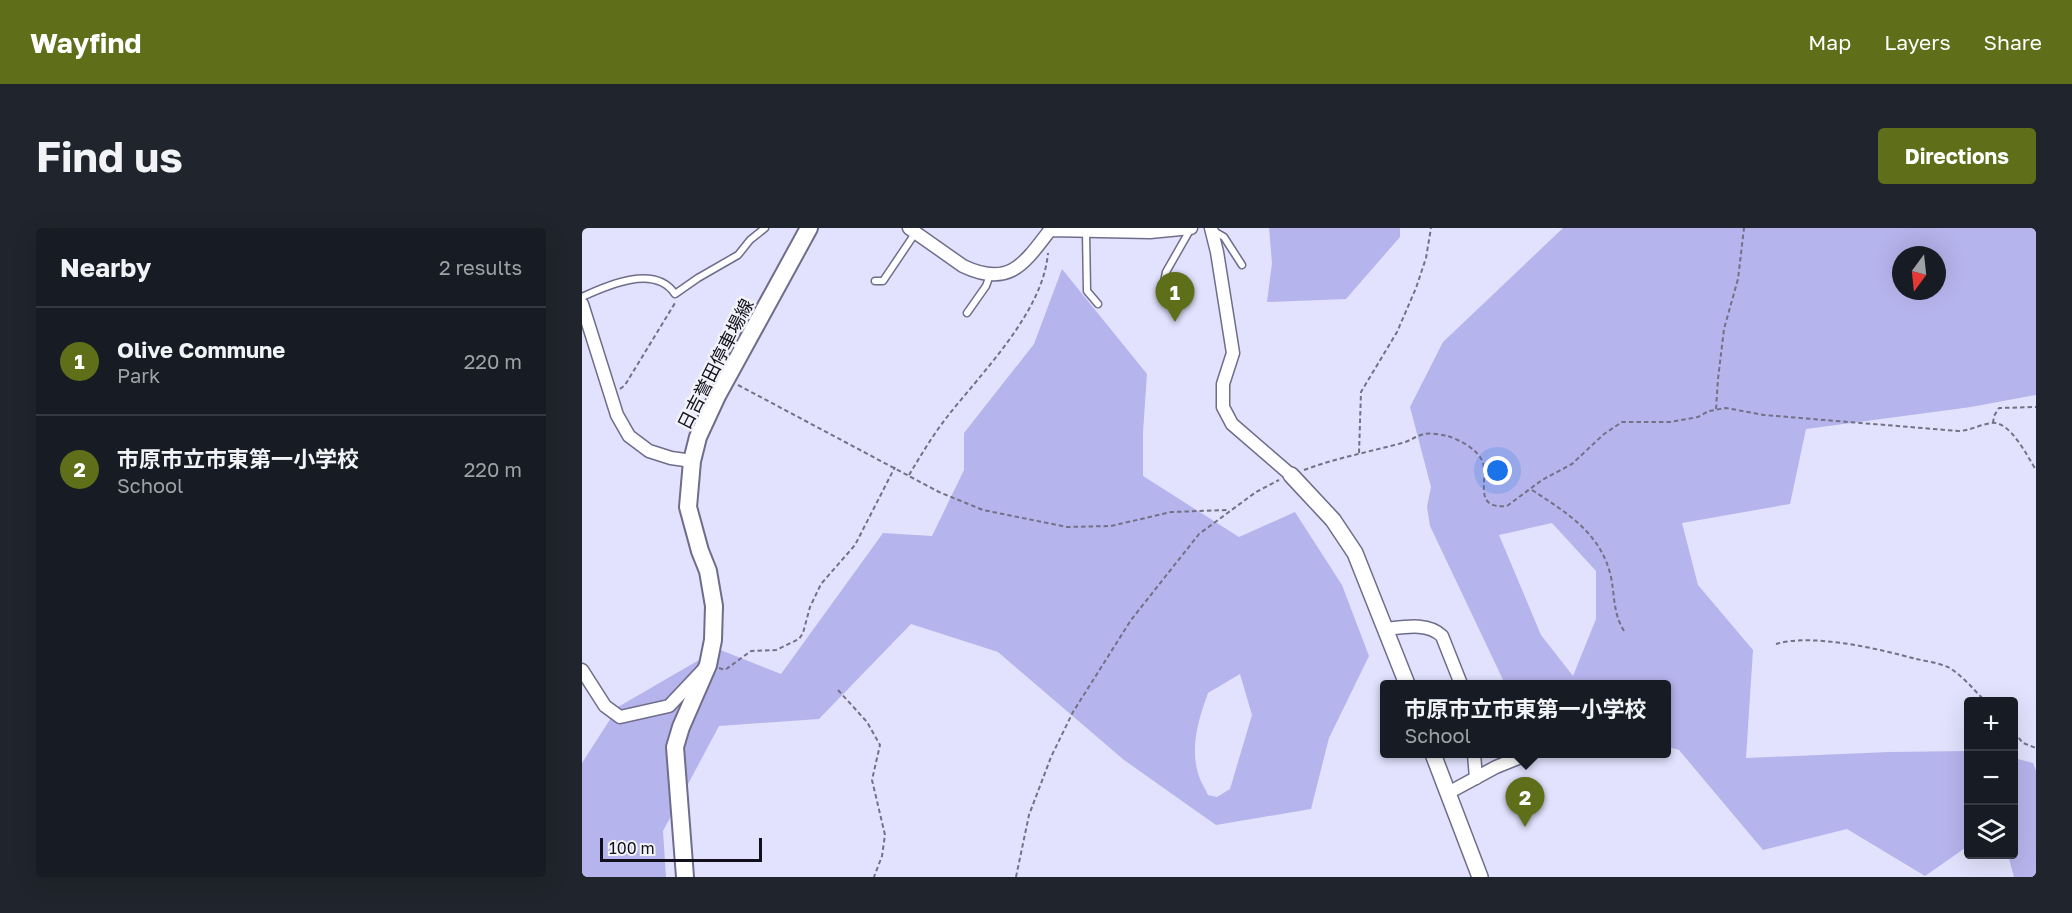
<!DOCTYPE html>
<html lang="en">
<head>
<meta charset="utf-8">
<style>
  :root { --surface:#171b24; --page:#20242c; --text:#f1f3f6; --muted:#9ea1a6; --line:#363941; --accent:#5f6e18 }
  body { margin:0; font-family:"Golos Text","Noto Sans JP",sans-serif; background:var(--page); color:var(--text) }
  .controls { position:absolute; right:18px; bottom:18px; display:grid; overflow:hidden; border-radius:6px; box-shadow:0 6px 24px #0002 }
  .controls button { width:54px; height:54px; display:grid; place-items:center; padding:0; border:0; border-bottom:2px solid var(--line); background:var(--surface); color:var(--text); font:30px sans-serif }
  .compass { position:absolute; left:1310px; top:18px; width:54px; height:54px; border-radius:50%; background:var(--surface); box-shadow:0 6px 24px #0002; rotate:195deg }
  .scale { position:absolute; left:18px; bottom:15px; width:162px; box-sizing:border-box; padding-left:6px; border:3px solid #11101c; border-top:0; font-size:16px; line-height:21px; white-space:nowrap; color:#11101c; -webkit-text-stroke:4px #f2f2f9; paint-order:stroke }
  .you { position:absolute; left:916px; top:243px; width:21px; height:21px; margin:-15px; border:4px solid #fff; border-radius:50%; background:#1a73e8; box-shadow:0 0 0 9px #1a73e833 }
  .badge { display:grid; place-items:center; width:39px; height:39px; border-radius:50%; background:var(--accent); color:#fff; font-size:20px; font-weight:700 }
  .pin { position:absolute; translate:-50% -50px; filter:drop-shadow(0 2px 3px #0008) }
  .pin::after { content:''; position:absolute; top:32px; width:21px; height:18px; background:inherit; clip-path:polygon(0 0,100% 0,50% 100%) }
  .popup { position:absolute; left:798px; top:452px; width:291px; height:78px; box-sizing:border-box; display:grid; place-content:center; border-radius:6px; background:var(--surface); filter:drop-shadow(0 2px 4px #0005); font-size:20px; white-space:nowrap; color:var(--muted) }
  .popup b { font-size:22px; color:var(--text) }
  .popup::after { content:''; position:absolute; left:50%; top:100%; margin-left:-12px; border:12px solid transparent; border-top-color:var(--surface) }
  .list { margin:0; padding:0; list-style:none }
  h2 { display:flex; justify-content:space-between; align-items:center; height:78px; margin:0; padding:0 24px; font-size:26px }
  h2 small { font-size:20px; font-weight:400; color:var(--muted) }
  .list li { display:grid; grid-template-columns:39px 1fr auto; gap:18px; align-items:center; box-sizing:border-box; height:108px; padding:0 24px; border-top:2px solid var(--line) }
  .list b { display:block; font-size:22px; white-space:nowrap }
  .list p { margin:0; font-size:20px; white-space:nowrap; color:var(--muted) }
  .list em { font-size:20px; font-style:normal; color:var(--muted) }
  .icon { flex:none; width:33px; height:33px; fill:none; stroke:currentColor; stroke-width:2; stroke-linecap:round; stroke-linejoin:round }
  .map { position:relative; flex:none; width:1454px; height:649px; overflow:hidden; border-radius:6px }
  header { display:flex; align-items:center; gap:36px; box-sizing:border-box; height:84px; padding:0 30px; background:var(--accent); color:#fff }
  header strong { font-size:28px }
  nav { display:flex; gap:33px; margin-inline-start:auto; font-size:21px }
  .intro { display:flex; align-items:center; justify-content:space-between; box-sizing:border-box; height:144px; padding:0 36px }
  h1 { margin:0; font-size:42px }
  .button { padding:15px 27px; border-radius:6px; background:var(--accent); color:#fff; font-size:21px; font-weight:700 }
  main { display:flex; gap:36px; padding:0 36px }
  aside { flex:1; background:var(--surface); border-radius:6px; box-shadow:0 6px 24px #0002 }
  .map>svg:first-child { display:block }
  .green { fill:#b6b4ec; fill-rule:evenodd }
  .lines { fill:none; stroke-linecap:round; stroke-linejoin:round }
  .service-casing { stroke:#6e6e8c; stroke-width:9 }
  .minor-casing { stroke:#6e6e8c; stroke-width:15 }
  .tertiary-casing { stroke:#6e6e8c; stroke-width:18 }
  .secondary-casing { stroke:#6e6e8c; stroke-width:20 }
  .path { stroke:#727185; stroke-width:2; stroke-dasharray:4.5 3; stroke-linecap:butt }
  .service { stroke:#fff; stroke-width:6 }
  .minor { stroke:#fff; stroke-width:12 }
  .tertiary { stroke:#fff; stroke-width:15 }
  .secondary { stroke:#fff; stroke-width:16 }
  .labels { text-anchor:middle; dominant-baseline:central; stroke-width:5; stroke-linejoin:round; paint-order:stroke }
  .street-label { font-size:18px; fill:#11101c; stroke:#f2f2f9 }
</style>
</head>
<body>
<header>
<strong>Wayfind</strong>
<nav><a>Map</a><a>Layers</a><a>Share</a></nav>
</header>
<div class="intro"><h1>Find us</h1><a class="button">Directions</a></div>
<main>
<aside>
<h2>Nearby<small>2 results</small></h2>
<ul class="list">
<li><span class="badge">1</span><div><b>Olive Commune</b><p>Park</p></div><em>220 m</em></li>
<li><span class="badge">2</span><div><b>市原市立市東第一小学校</b><p>School</p></div><em>220 m</em></li>
</ul>
</aside>
<div class="map">
<svg width="1454" height="649" viewBox="0 0 1454 649">
  <rect width="100%" height="100%" fill="#e2e2fe"/>
  <g class="green">
    <polygon points="687,0 818,0 818,9 764,71 685,74 690,35"/>
    <path d="M981,0H1454V167L1389,179L1224,201L1208,276L1100,295L1116,357L1171,422L1164,530L1306,524L1386,523V618L1343,648L1265,601L1181,622L1097,522L1084,518V456H923L848,298L845,279L849,259L828,179L861,114ZM1319,27H1355V63H1319ZM970,295L1014,343V391L991,448L959,407L917,307Z"/>
    <path d="M480,41L565,146L561,204V248L657,309L713,284L760,357L787,428L747,510L729,581L634,597L542,532L416,424L329,396L237,491L137,498L81,603L84,649H0V535L36,479L136,421L199,446L301,305L350,308L382,242V205L452,116ZM658,446L670,487L648,561L635,569L626,567C623,560 618,553 616,545C608,518 617,490 626,465Z"/>
    <polygon points="1432,530 1451,535 1454,543 1454,649 1432,649 1426,627 1432,626"/>
  </g>
  <g class="lines">
    <g class="service-casing">
      <g id="service">
        <polyline points="630,2 642,9 660,37"/>
        <polyline points="504,4 505,63 516,76"/>
        <polyline points="293,53 301,53 334,4"/>
        <polyline points="587,62 582,54 584,44 608,2"/>
        <path d="M0,69C26,57 73,36 93,66L116,50L156,27L168,12L183,0"/>
        <polyline points="385,85 404,58 408,47"/>
      </g>
    </g>
    <g class="minor-casing">
      <g id="minor">
        <path d="M327,0L381,38C427,60 442,36 468,2L568,4L609,0"/>
        <polyline points="629,0 635,24 651,125 641,156 641,179 650,196 709,247"/>
        <polyline points="0,76 35,187 47,208 67,223 89,230 110,233"/>
        <path d="M804,401C822,399 846,394 860,408L879,456"/>
        <polyline points="0,442 23,478 38,489 87,478 121,442"/>
        <polyline points="892,526 894,550"/>
        <polyline points="866,565 914,539 946,526"/>
      </g>
    </g>
    <g class="tertiary-casing">
      <g id="tertiary">
        <polyline points="709,247 751,292 773,325 825,456"/>
        <polyline points="851,526 898,649"/>
      </g>
    </g>
    <g class="secondary-casing">
      <polyline id="secondary" points="103,649 93,519 99,499 126,437 131,412 132,378 126,343 118,323 106,279 110,233 116,209 135,168 227,0"/>
    </g>
    <g class="path">
      <polyline points="156,157 357,264 401,282 485,299 529,298 589,284 647,282"/>
      <polyline points="38,161 43,157 93,75"/>
      <polyline points="1134,181 1136,151 1142,101 1156,51 1162,0"/>
      <polyline points="1411,195 1412,188 1417,180 1454,179"/>
      <polyline points="777,225 779,164 815,104 834,60 844,30 849,0"/>
      <path d="M722,242C754,230 787,224 820,215C828,213 834,208 842,206C849,205 858,206 865,208C877,211 897,222 901,235C906,254 891,281 925,278L960,252L990,236L1022,206L1040,194H1088L1116,189L1127,183L1144,180L1182,187L1376,203C1387,203 1397,197 1409,195C1428,192 1445,228 1454,242"/>
      <path d="M327,247C339,227 351,207 365,189C401,143 461,84 466,25"/>
      <path d="M950,262C985,285 1019,305 1029,349C1033,369 1031,385 1042,403"/>
      <path d="M1194,416C1230,405 1298,421 1334,431C1344,433 1356,435 1366,439C1380,447 1392,462 1403,473"/>
      <polyline points="137,440 143,442 169,423 194,422 217,411 221,405 228,379 239,356 273,317 313,239"/>
      <polyline points="256,462 285,494 298,517 290,552 303,607 300,628 292,649"/>
      <polyline points="1432,504 1441,515 1454,520"/>
      <polyline points="434,649 447,587 469,529 491,484 549,392 617,306 674,264 697,252"/>
    </g>
    <use href="#service" class="service"/>
    <use href="#minor" class="minor"/>
    <use href="#tertiary" class="tertiary"/>
    <use href="#secondary" class="secondary"/>
  </g>
  <g class="labels">
    <g class="street-label">
      <text transform="translate(133 136) rotate(-63)">日吉誉田停車場線</text>
    </g>
  </g>
</svg>
<div class="controls">
<button>+</button>
<button>−</button>
<button><svg class="icon" aria-label="layers" viewBox="0 0 24 24"><path d="M12 4l9 5-9 5-9-5zM3 14l9 5 9-5"/></svg></button>
</div>
<svg class="compass" viewBox="-18 -18 36 36"><path d="M0-13l5 13h-10z" fill="#e53935"/><path d="M0 13l5-13h-10z" fill="#9ea1a6"/></svg>
<div class="scale">100 m</div>
<div class="you"></div>
<div class="pin badge" style="left:593px;top:94px">1</div>
<div class="pin badge" style="left:943px;top:599px">2</div>
<div class="popup"><b>市原市立市東第一小学校</b>School</div>
</div>
</main>
</body>
</html>
